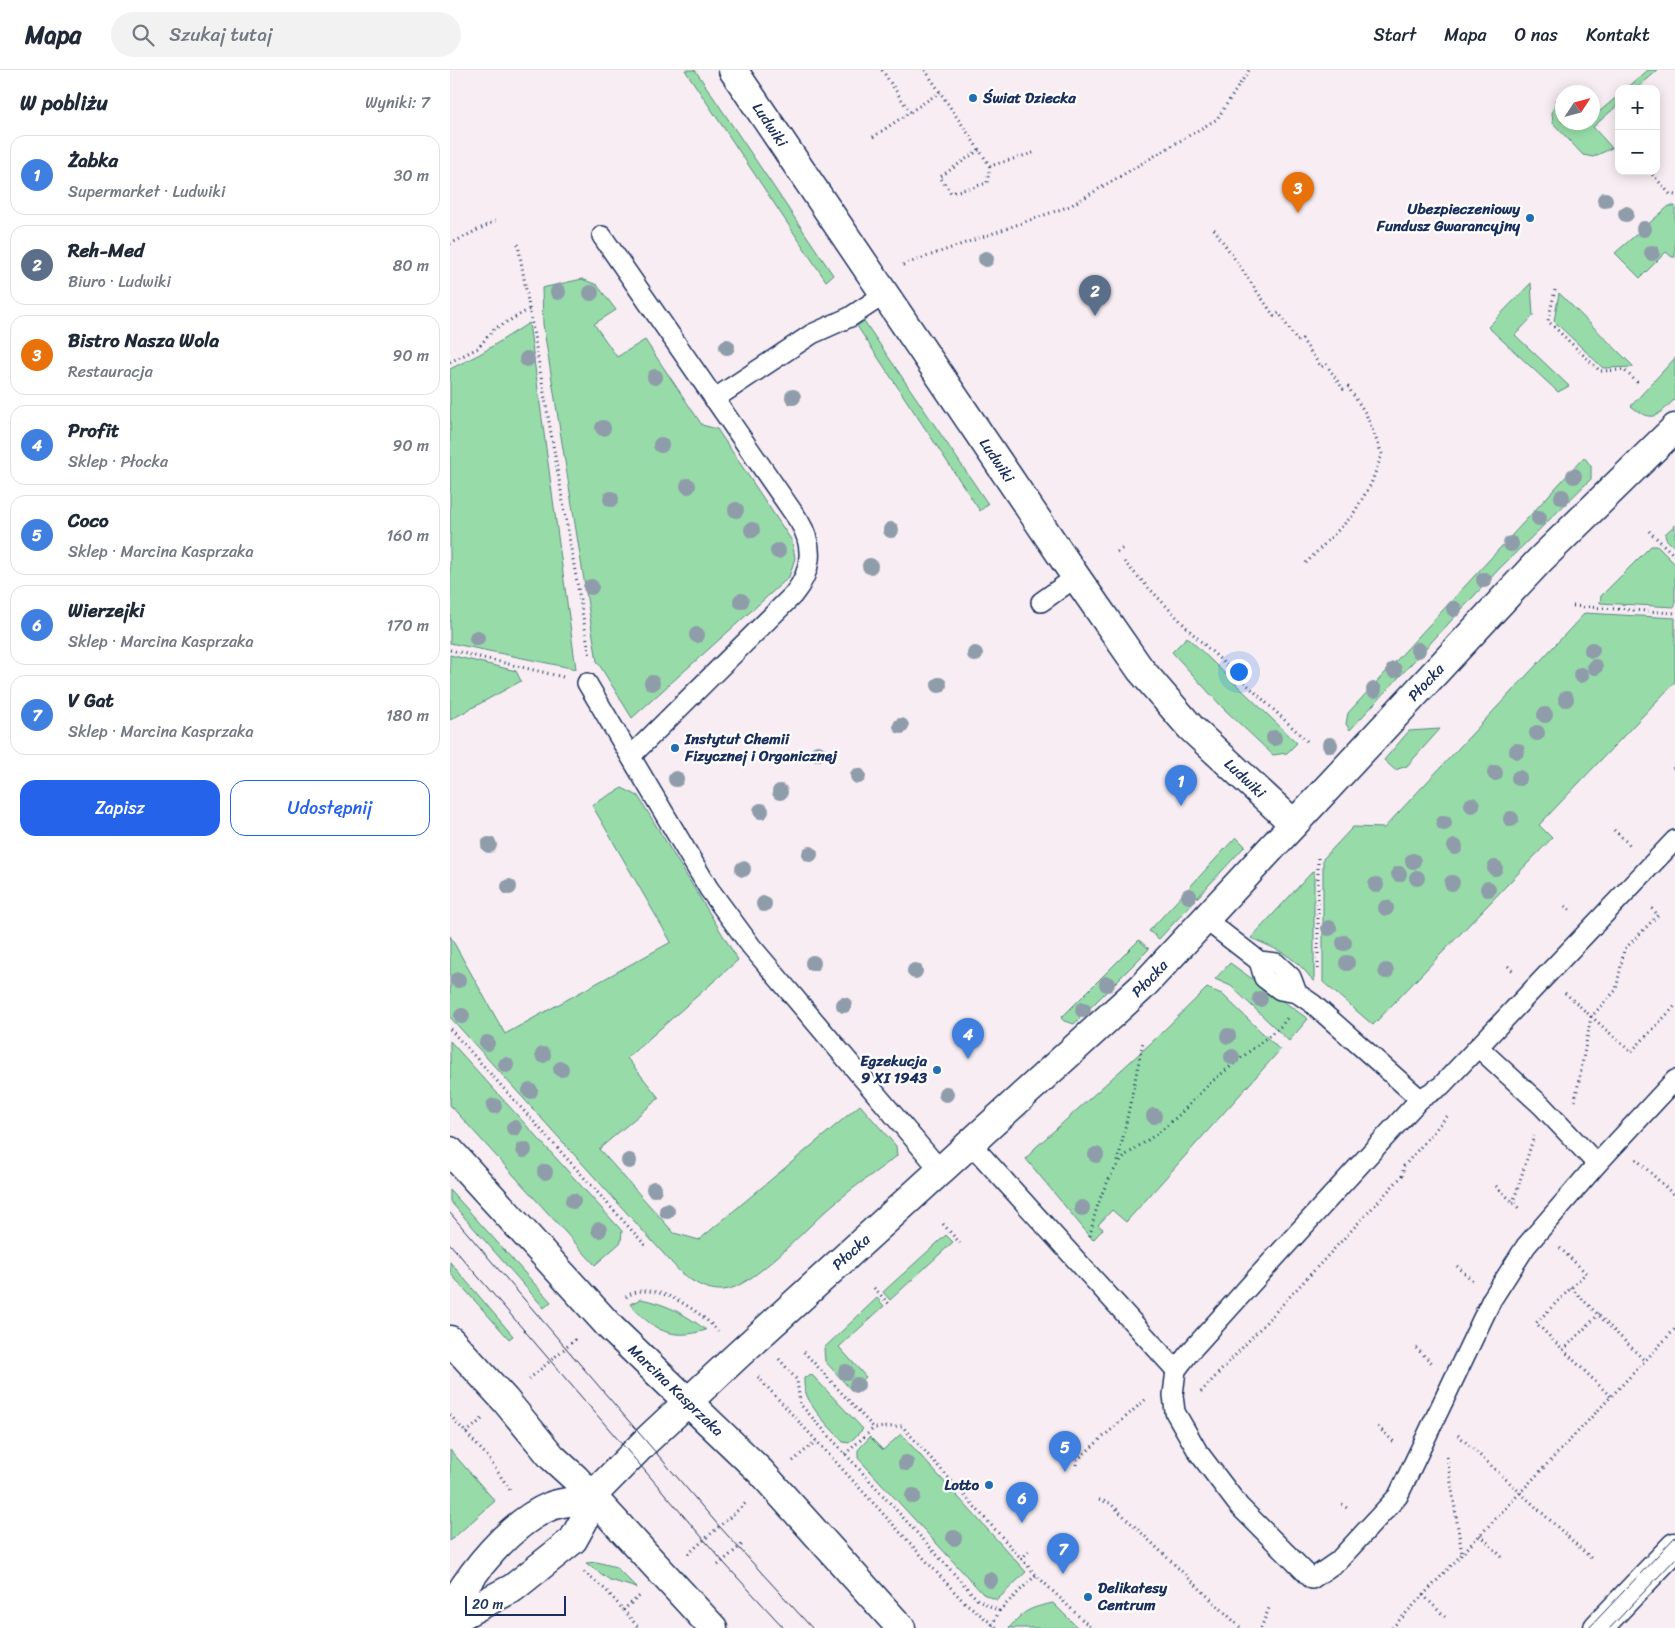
<!DOCTYPE html>
<html lang="pl">
<head>
<meta charset="utf-8">
<style>
  :root { --surface:#fff; --page:#f2f2f3; --text:#1f2937; --muted:#747a83; --line:#e0e1e3; --accent:#2563eb }
  body { margin:0; font-family:Sriracha,sans-serif; background:var(--page); color:var(--text) }
  .controls { position:absolute; right:15px; top:15px; display:grid; overflow:hidden; border-radius:10px; box-shadow:0 2px 12px #0003 }
  .controls button { width:45px; height:45px; display:grid; place-items:center; padding:0; border:0; border-bottom:1px solid var(--line); background:var(--surface); color:var(--text); font:25px sans-serif }
  .compass { position:absolute; left:1105px; top:15px; width:45px; height:45px; border-radius:50%; background:var(--surface); box-shadow:0 2px 12px #0003; rotate:54deg }
  .scale { position:absolute; left:15px; bottom:12px; width:101px; box-sizing:border-box; padding-left:5px; border:2px solid #1b2f5e; border-top:0; font-size:14px; line-height:18px; white-space:nowrap; color:#1b2f5e; -webkit-text-stroke:4px #fff; paint-order:stroke }
  .you { position:absolute; left:788px; top:601px; width:18px; height:18px; margin:-12px; border:4px solid #fff; border-radius:50%; background:#1a73e8; box-shadow:0 0 0 8px #1a73e833 }
  .badge { display:grid; place-items:center; width:32px; height:32px; border-radius:50%; background:var(--accent); color:#fff; font-size:16px; font-weight:700 }
  .pin { position:absolute; translate:-50% -41px; filter:drop-shadow(0 1px 2px #0008) }
  .pin::after { content:''; position:absolute; top:26px; width:18px; height:15px; background:inherit; clip-path:polygon(0 0,100% 0,50% 100%) }
  .list { margin:0; padding:0; list-style:none }
  h2 { display:flex; justify-content:space-between; align-items:center; height:65px; margin:0; padding:0 20px; font-size:21px }
  h2 small { font-size:16px; font-weight:400; color:var(--muted) }
  .list li { display:grid; grid-template-columns:32px 1fr auto; gap:15px; align-items:center; box-sizing:border-box; height:80px; margin:0 10px 10px; padding:0 10px; border:1px solid var(--line); border-radius:15px }
  .list b { display:block; font-size:19px; white-space:nowrap }
  .list p { margin:0; font-size:16px; white-space:nowrap; color:var(--muted) }
  .list em { font-size:16px; font-style:normal; color:var(--muted) }
  .actions { display:flex; gap:10px; padding:15px 20px }
  .actions a { flex:1; padding:11px 0; border:1px solid var(--accent); border-radius:15px; text-align:center; font-size:18px; color:var(--accent) }
  .actions .main { background:var(--accent); color:#fff }
  .icon { flex:none; width:28px; height:28px; fill:none; stroke:currentColor; stroke-width:2; stroke-linecap:round; stroke-linejoin:round }
  .map { position:relative; flex:none; width:1225px; height:1558px; overflow:hidden }
  header { display:flex; align-items:center; gap:30px; box-sizing:border-box; height:70px; padding:0 25px; background:var(--surface); border-bottom:1px solid var(--line) }
  header strong { font-size:24px }
  nav { display:flex; gap:28px; margin-inline-start:auto; font-size:18px }
  .search { width:350px; height:45px; background:var(--page); display:flex; align-items:center; gap:12px; box-sizing:border-box; padding:0 18px; border-radius:28px; color:var(--muted); font-size:19px }
  main { display:flex }
  aside { flex:1; background:var(--surface) }
  .map>svg:first-child { display:block }
  .green { fill:#97dca8; stroke:#598683 }
  .lines { fill:none; stroke-linecap:round; stroke-linejoin:round }
  .lane-casing { stroke:#1b2f5e; stroke-width:22 }
  .street-casing { stroke:#1b2f5e; stroke-width:31 }
  .secondary-casing { stroke:#1b2f5e; stroke-width:31 }
  .path { stroke:#1b2f5e; stroke-width:3; stroke-dasharray:1 4; stroke-linecap:butt }
  .lane { stroke:#fff; stroke-width:19 }
  .street { stroke:#fff; stroke-width:28 }
  .secondary { stroke:#fff; stroke-width:28 }
  .tram { stroke:#1b2f5e; stroke-width:1 }
  .tree { fill:#8f9caa }
  .poi-dot { fill:#1f6fb2; stroke:#fff; stroke-width:2 }
  .labels { text-anchor:middle; dominant-baseline:central; stroke-width:4.5; stroke-linejoin:round; paint-order:stroke }
  .poi-label { font-size:15px; font-weight:bold; fill:#1b2f5e; stroke:#fff; text-anchor:start }
  .street-label { font-size:15px; fill:#1b2f5e; stroke:#fff }
</style>
</head>
<body>
<header>
<strong>Mapa</strong>
<div class="search"><svg class="icon" aria-label="search" viewBox="0 0 24 24"><circle cx="10" cy="10" r="6"/><path d="M15 15l6 6"/></svg>Szukaj tutaj</div>
<nav><a>Start</a><a>Mapa</a><a>O nas</a><a>Kontakt</a></nav>
</header>
<main>
<aside>
<h2>W pobliżu<small>Wyniki: 7</small></h2>
<ul class="list">
<li><span class="badge" style="background:#3f7fe0">1</span><div><b>Żabka</b><p>Supermarket · Ludwiki</p></div><em>30 m</em></li>
<li><span class="badge" style="background:#5c6f8a">2</span><div><b>Reh-Med</b><p>Biuro · Ludwiki</p></div><em>80 m</em></li>
<li><span class="badge" style="background:#e8710a">3</span><div><b>Bistro Nasza Wola</b><p>Restauracja</p></div><em>90 m</em></li>
<li><span class="badge" style="background:#3f7fe0">4</span><div><b>Profit</b><p>Sklep · Płocka</p></div><em>90 m</em></li>
<li><span class="badge" style="background:#3f7fe0">5</span><div><b>Coco</b><p>Sklep · Marcina Kasprzaka</p></div><em>160 m</em></li>
<li><span class="badge" style="background:#3f7fe0">6</span><div><b>Wierzejki</b><p>Sklep · Marcina Kasprzaka</p></div><em>170 m</em></li>
<li><span class="badge" style="background:#3f7fe0">7</span><div><b>V Gat</b><p>Sklep · Marcina Kasprzaka</p></div><em>180 m</em></li>
</ul>
<div class="actions"><a class="main">Zapisz</a><a>Udostępnij</a></div>
</aside>
<div class="map">
<svg width="1225" height="1558" viewBox="0 0 1225 1558">
  <rect width="100%" height="100%" fill="#f7edf2"/>
  <filter id="ink" filterUnits="userSpaceOnUse"><feTurbulence type="fractalNoise" baseFrequency=".02" numOctaves="2"/><feDisplacementMap in="SourceGraphic" scale="10" xChannelSelector="R" yChannelSelector="G"/><feConvolveMatrix kernelMatrix="1 2 1 2 8 2 1 2 1" color-interpolation-filters="sRGB"/></filter>
  <g filter="url(#ink)">
    <g class="green">
      <polygon points="235,0 245,0 383,205 376,211"/>
      <polygon points="1198,0 1208,0 1186,19 1176,19"/>
      <polygon points="1169,25 1169,34 1143,57 1162,78 1143,87 1133,85 1103,53 1102,43 1106,30 1112,27 1112,52 1142,52 1143,47"/>
      <polygon points="1219,136 1225,136 1225,187 1222,187 1216,182 1190,208 1165,183"/>
      <polygon points="132,209 147,215 166,240 144,254 167,287 195,270 252,355 267,359 342,471 345,488 339,507 182,648 147,591 93,254 92,218"/>
      <polygon points="1081,213 1083,246 1065,265 1119,316 1108,322 1038,257"/>
      <polygon points="1109,223 1184,297 1153,298 1104,251"/>
      <polygon points="414,251 538,434 530,441 407,256"/>
      <polygon points="79,253 126,599 0,573 0,299 30,284"/>
      <path d="M1225,288V329C1207,346 1203,354 1181,336Z"/>
      <polygon points="1134,387 1141,396 1141,409 1049,499 900,660 896,654 898,643"/>
      <polygon points="1225,455 1225,478 1216,469 1215,464"/>
      <polygon points="1201,476 1207,476 1225,494 1225,537 1150,533 1151,526"/>
      <polygon points="1135,543 1225,548 1225,612 1089,755 1102,768 923,955 873,912 873,789 903,757 934,758"/>
      <polygon points="737,567 847,673 837,683 823,685 773,638 722,582"/>
      <polygon points="0,585 66,601 71,611 0,650"/>
      <polygon points="990,659 957,696 945,700 934,690 959,661"/>
      <path d="M172,718L188,726L288,890L177,988L209,1028L149,1079L224,1163L249,1170L410,1035L446,1076L447,1086C427,1101 405,1116 386,1132C361,1152 303,1219 273,1220C257,1221 243,1212 231,1203L0,947V866L55,964L221,872L142,735Z"/>
      <polygon points="786,767 795,776 709,869 699,861"/>
      <path d="M864,800V912C844,885 830,881 801,868Z"/>
      <polygon points="689,870 699,879 624,954 614,951 611,948"/>
      <polygon points="780,893 858,949 839,971 781,916 765,909"/>
      <polygon points="757,918 772,924 830,980 676,1152 662,1140 648,1155 653,1159 643,1170 576,1089 585,1078 701,973"/>
      <polygon points="0,971 172,1161 171,1172 145,1195 0,1035"/>
      <polygon points="0,1120 101,1232 94,1238 0,1131"/>
      <polygon points="496,1165 503,1172 440,1230 433,1222"/>
      <polygon points="0,1192 63,1266 59,1269 0,1203"/>
      <polygon points="427,1228 434,1236 389,1277 416,1307 402,1321 375,1291 374,1278"/>
      <path d="M191,1229C216,1234 235,1244 256,1260C221,1271 203,1260 180,1234Z"/>
      <path d="M362,1305L413,1359L399,1373L393,1372C377,1353 352,1333 354,1308Z"/>
      <polygon points="451,1364 576,1502 547,1530 533,1524 408,1388 408,1380 420,1367 433,1380"/>
      <polygon points="0,1380 45,1431 0,1471"/>
      <polygon points="147,1492 166,1497 187,1518 160,1510 136,1493"/>
      <path d="M603,1533L628,1558H559C574,1540 580,1538 603,1533Z"/>
    </g>
    <g class="lines">
      <g class="lane-casing">
        <g id="lane">
          <path d="M152,166L349,451C365,477 362,502 343,525L181,686"/>
          <polyline points="264,329 362,264 400,247 435,224"/>
          <polyline points="591,532 626,507"/>
          <polyline points="137,613 259,819 301,876 491,1101"/>
          <polyline points="756,850 809,891 826,893 841,907 847,923"/>
          <polyline points="809,891 814,908 830,920 847,923 863,934 970,1029 991,1016 1225,770"/>
          <polyline points="1028,977 1092,1036 1147,1094"/>
          <polyline points="970,1029 810,1204 739,1283 726,1300 723,1325 725,1342 748,1382 789,1436 862,1509 888,1491 948,1426 1042,1229 1076,1176 1147,1094 1225,1010"/>
          <polyline points="521,1074 726,1300"/>
        </g>
      </g>
      <g class="street-casing">
        <g id="street">
          <path id="s1" d="M283,0L626,507L690,599L741,658L844,754"/>
          <path d="M0,1540C21,1502 60,1453 101,1436C114,1431 129,1432 142,1426"/>
          <polyline points="0,1551 63,1518 123,1470 133,1452 142,1426"/>
          <polyline points="1148,1558 1225,1477"/>
        </g>
      </g>
      <g class="secondary-casing">
        <g id="secondary">
          <path id="s2" d="M0,1081L161,1258L311,1402L451,1558"/>
          <polyline points="0,1270 55,1330 102,1387 125,1408 263,1558"/>
          <path id="s3" d="M142,1426L196,1371L288,1285L691,918L1090,490L1225,358"/>
        </g>
      </g>
      <g class="path">
        <polyline points="432,0 460,42"/>
        <polyline points="475,0 540,96 586,82"/>
        <polyline points="423,67 490,22"/>
        <polyline points="529,80 490,107 501,123 537,113 540,96"/>
        <polyline points="1199,101 1220,124 1225,125"/>
        <polyline points="764,159 824,246 829,243 847,271 852,269 871,297 876,294 893,319 898,317 916,344 932,384 921,414 902,446 856,493"/>
        <polyline points="0,174 45,151"/>
        <polyline points="68,174 140,587"/>
        <polyline points="453,195 620,136 767,49 799,0"/>
        <polyline points="1105,220 1098,251 1150,301 1174,300 1189,314"/>
        <polyline points="0,292 28,278 44,259 80,239"/>
        <polyline points="1199,461 1225,486"/>
        <polyline points="667,482 675,477"/>
        <polyline points="674,492 741,562 859,673"/>
        <polyline points="1123,536 1225,543"/>
        <polyline points="0,580 113,607"/>
        <polyline points="1223,697 1225,699"/>
        <polyline points="1164,760 1182,777"/>
        <polyline points="868,788 868,899"/>
        <polyline points="1115,836 1122,842"/>
        <polyline points="1058,896 1064,902"/>
        <polyline points="1115,923 1181,982 1225,936"/>
        <polyline points="0,959 195,1175"/>
        <polyline points="1125,1031 1141,947 1166,920 1174,880 1208,845 1199,836"/>
        <polyline points="1186,1089 1225,1126"/>
        <polyline points="667,1096 676,1085 711,1061 730,1044 760,1013 831,956 838,947"/>
        <polyline points="1046,1116 1071,1140"/>
        <polyline points="1063,1133 1084,1066"/>
        <polyline points="493,1154 510,1173"/>
        <path d="M640,1166C645,1140 652,1118 667,1096L693,972"/>
        <polyline points="1110,1178 1136,1203 1086,1253 1161,1327"/>
        <polyline points="1007,1196 1023,1211"/>
        <polyline points="424,1218 440,1235"/>
        <polyline points="1121,1218 1195,1291"/>
        <path d="M176,1227C202,1207 250,1241 268,1261"/>
        <polyline points="966,1278 982,1293"/>
        <polyline points="1113,1280 1149,1244"/>
        <polyline points="354,1282 424,1358 452,1356 586,1505 641,1558"/>
        <polyline points="329,1289 347,1310 350,1334 527,1529 549,1541 541,1558"/>
        <polyline points="308,1307 512,1530 547,1558"/>
        <polyline points="79,1309 127,1268"/>
        <polyline points="751,1322 952,1106 954,1096 999,1044"/>
        <polyline points="0,1345 37,1386 62,1423"/>
        <polyline points="928,1357 944,1372"/>
        <polyline points="16,1363 32,1349"/>
        <polyline points="1008,1365 1142,1489"/>
        <polyline points="395,1384 424,1358"/>
        <polyline points="997,1387 1012,1484"/>
        <polyline points="343,1391 366,1371"/>
        <polyline points="626,1395 627,1390 696,1329"/>
        <polyline points="649,1430 660,1433 791,1558"/>
        <polyline points="892,1434 899,1440"/>
        <polyline points="1030,1465 1054,1489"/>
        <polyline points="238,1484 297,1432"/>
        <polyline points="571,1489 580,1480"/>
        <polyline points="268,1495 294,1473"/>
        <polyline points="134,1502 156,1520 189,1558"/>
        <polyline points="973,1525 997,1549"/>
        <polyline points="173,1540 192,1524"/>
        <polyline points="549,1541 586,1505"/>
        <polyline points="811,1558 819,1538"/>
        <polyline points="942,1558 1225,1259"/>
      </g>
      <use href="#lane" class="lane"/>
      <use href="#street" class="street"/>
      <use href="#secondary" class="secondary"/>
      <g class="tram">
        <polyline points="0,1143 269,1456 362,1558"/>
        <polyline points="0,1174 275,1494 334,1558"/>
        <polyline points="1139,1558 1225,1467"/>
        <polyline points="1160,1558 1225,1489"/>
      </g>
    </g>
    <g class="tree">
      <circle cx="1155" cy="130" r="8"/>
      <circle cx="1176" cy="144" r="8"/>
      <circle cx="1194" cy="159" r="8"/>
      <circle cx="1202" cy="183" r="8"/>
      <circle cx="536" cy="189" r="8"/>
      <circle cx="108" cy="222" r="8"/>
      <circle cx="141" cy="223" r="8"/>
      <circle cx="277" cy="277" r="8"/>
      <circle cx="77" cy="289" r="8"/>
      <circle cx="205" cy="307" r="8"/>
      <circle cx="343" cy="327" r="8"/>
      <circle cx="153" cy="358" r="8"/>
      <circle cx="211" cy="375" r="8"/>
      <circle cx="1124" cy="406" r="8"/>
      <circle cx="238" cy="416" r="8"/>
      <circle cx="1112" cy="427" r="8"/>
      <circle cx="161" cy="429" r="8"/>
      <circle cx="286" cy="440" r="8"/>
      <circle cx="1089" cy="448" r="8"/>
      <circle cx="302" cy="460" r="8"/>
      <circle cx="441" cy="460" r="8"/>
      <circle cx="1061" cy="474" r="8"/>
      <circle cx="328" cy="481" r="8"/>
      <circle cx="420" cy="496" r="8"/>
      <circle cx="1034" cy="510" r="8"/>
      <circle cx="141" cy="517" r="8"/>
      <circle cx="291" cy="531" r="8"/>
      <circle cx="1004" cy="539" r="8"/>
      <circle cx="247" cy="565" r="8"/>
      <circle cx="27" cy="568" r="8"/>
      <circle cx="968" cy="580" r="8"/>
      <circle cx="1142" cy="580" r="8"/>
      <circle cx="525" cy="584" r="8"/>
      <circle cx="1145" cy="597" r="8"/>
      <circle cx="944" cy="600" r="8"/>
      <circle cx="1131" cy="605" r="8"/>
      <circle cx="202" cy="613" r="8"/>
      <circle cx="489" cy="615" r="8"/>
      <circle cx="924" cy="620" r="8"/>
      <circle cx="1116" cy="629" r="8"/>
      <circle cx="1095" cy="645" r="8"/>
      <circle cx="451" cy="656" r="8"/>
      <circle cx="1087" cy="663" r="8"/>
      <circle cx="824" cy="668" r="8"/>
      <circle cx="880" cy="675" r="8"/>
      <circle cx="1067" cy="681" r="8"/>
      <circle cx="368" cy="683" r="8"/>
      <circle cx="1045" cy="703" r="8"/>
      <circle cx="408" cy="706" r="8"/>
      <circle cx="1069" cy="708" r="8"/>
      <circle cx="226" cy="709" r="8"/>
      <circle cx="330" cy="722" r="8"/>
      <circle cx="1022" cy="735" r="8"/>
      <circle cx="311" cy="741" r="8"/>
      <circle cx="1061" cy="749" r="8"/>
      <circle cx="994" cy="753" r="8"/>
      <circle cx="39" cy="775" r="8"/>
      <circle cx="1005" cy="777" r="8"/>
      <circle cx="360" cy="784" r="8"/>
      <circle cx="963" cy="791" r="8"/>
      <circle cx="1045" cy="798" r="8"/>
      <circle cx="293" cy="799" r="8"/>
      <circle cx="949" cy="804" r="8"/>
      <circle cx="967" cy="808" r="8"/>
      <circle cx="1002" cy="813" r="8"/>
      <circle cx="926" cy="815" r="8"/>
      <circle cx="59" cy="817" r="8"/>
      <circle cx="1038" cy="819" r="8"/>
      <circle cx="739" cy="826" r="8"/>
      <circle cx="314" cy="834" r="8"/>
      <circle cx="936" cy="838" r="8"/>
      <circle cx="879" cy="858" r="8"/>
      <circle cx="894" cy="873" r="8"/>
      <circle cx="363" cy="893" r="8"/>
      <circle cx="897" cy="893" r="8"/>
      <circle cx="465" cy="901" r="8"/>
      <circle cx="936" cy="901" r="8"/>
      <circle cx="8" cy="910" r="8"/>
      <circle cx="657" cy="914" r="8"/>
      <circle cx="810" cy="929" r="8"/>
      <circle cx="394" cy="935" r="8"/>
      <circle cx="633" cy="940" r="8"/>
      <circle cx="12" cy="946" r="8"/>
      <circle cx="778" cy="966" r="8"/>
      <circle cx="37" cy="973" r="8"/>
      <circle cx="93" cy="985" r="8"/>
      <circle cx="782" cy="987" r="8"/>
      <circle cx="56" cy="995" r="8"/>
      <circle cx="111" cy="999" r="8"/>
      <circle cx="80" cy="1021" r="8"/>
      <circle cx="496" cy="1024" r="8"/>
      <circle cx="44" cy="1036" r="8"/>
      <circle cx="704" cy="1046" r="8"/>
      <circle cx="64" cy="1058" r="8"/>
      <circle cx="74" cy="1080" r="8"/>
      <circle cx="646" cy="1085" r="8"/>
      <circle cx="179" cy="1091" r="8"/>
      <circle cx="95" cy="1102" r="8"/>
      <circle cx="204" cy="1119" r="8"/>
      <circle cx="123" cy="1131" r="8"/>
      <circle cx="632" cy="1138" r="8"/>
      <circle cx="217" cy="1141" r="8"/>
      <circle cx="149" cy="1160" r="8"/>
      <circle cx="396" cy="1302" r="8"/>
      <circle cx="407" cy="1315" r="8"/>
      <circle cx="456" cy="1393" r="8"/>
      <circle cx="463" cy="1426" r="8"/>
      <circle cx="504" cy="1468" r="8"/>
      <circle cx="540" cy="1510" r="8"/>
    </g>
  </g>
  <g class="poi-dot">
    <circle cx="523" cy="28" r="5"/>
    <circle cx="1080" cy="148" r="5"/>
    <circle cx="225" cy="678" r="5"/>
    <circle cx="487" cy="1000" r="5"/>
    <circle cx="539" cy="1415" r="5"/>
    <circle cx="638" cy="1527" r="5"/>
  </g>
  <g class="labels">
    <g class="poi-label">
      <text x="533" y="28">Świat Dziecka</text>
      <text x="1070" y="139" text-anchor="end">Ubezpieczeniowy<tspan x="1070" dy="17">Fundusz Gwarancyjny</tspan></text>
      <text x="235" y="669">Instytut Chemii<tspan x="235" dy="17">Fizycznej i Organicznej</tspan></text>
      <text x="477" y="991" text-anchor="end">Egzekucja<tspan x="477" dy="17">9 XI 1943</tspan></text>
      <text x="529" y="1415" text-anchor="end">Lotto</text>
      <text x="648" y="1518">Delikatesy<tspan x="648" dy="17">Centrum</tspan></text>
    </g>
    <g class="street-label">
      <text stroke="none"><textPath href="#s1" startOffset="66">Ludwiki</textPath></text>
      <text stroke="none"><textPath href="#s1" startOffset="471">Ludwiki</textPath></text>
      <text stroke="none"><textPath href="#s3" startOffset="1166">Płocka</textPath></text>
      <text stroke="none"><textPath href="#s1" startOffset="876">Ludwiki</textPath></text>
      <text stroke="none"><textPath href="#s3" startOffset="761">Płocka</textPath></text>
      <text stroke="none"><textPath href="#s3" startOffset="356">Płocka</textPath></text>
      <text stroke="none"><textPath href="#s2" startOffset="329">Marcina Kasprzaka</textPath></text>
    </g>
  </g>
</svg>
<div class="controls">
<button>+</button>
<button>−</button>
</div>
<svg class="compass" viewBox="-18 -18 36 36"><path d="M0-13l5 13h-10z" fill="#e53935"/><path d="M0 13l5-13h-10z" fill="#747a83"/></svg>
<div class="scale">20 m</div>
<div class="you"></div>
<div class="pin badge" style="left:731px;top:736px;background:#3f7fe0">1</div>
<div class="pin badge" style="left:645px;top:246px;background:#5c6f8a">2</div>
<div class="pin badge" style="left:848px;top:143px;background:#e8710a">3</div>
<div class="pin badge" style="left:518px;top:989px;background:#3f7fe0">4</div>
<div class="pin badge" style="left:615px;top:1402px;background:#3f7fe0">5</div>
<div class="pin badge" style="left:572px;top:1453px;background:#3f7fe0">6</div>
<div class="pin badge" style="left:613px;top:1504px;background:#3f7fe0">7</div>
</div>
</main>
</body>
</html>
